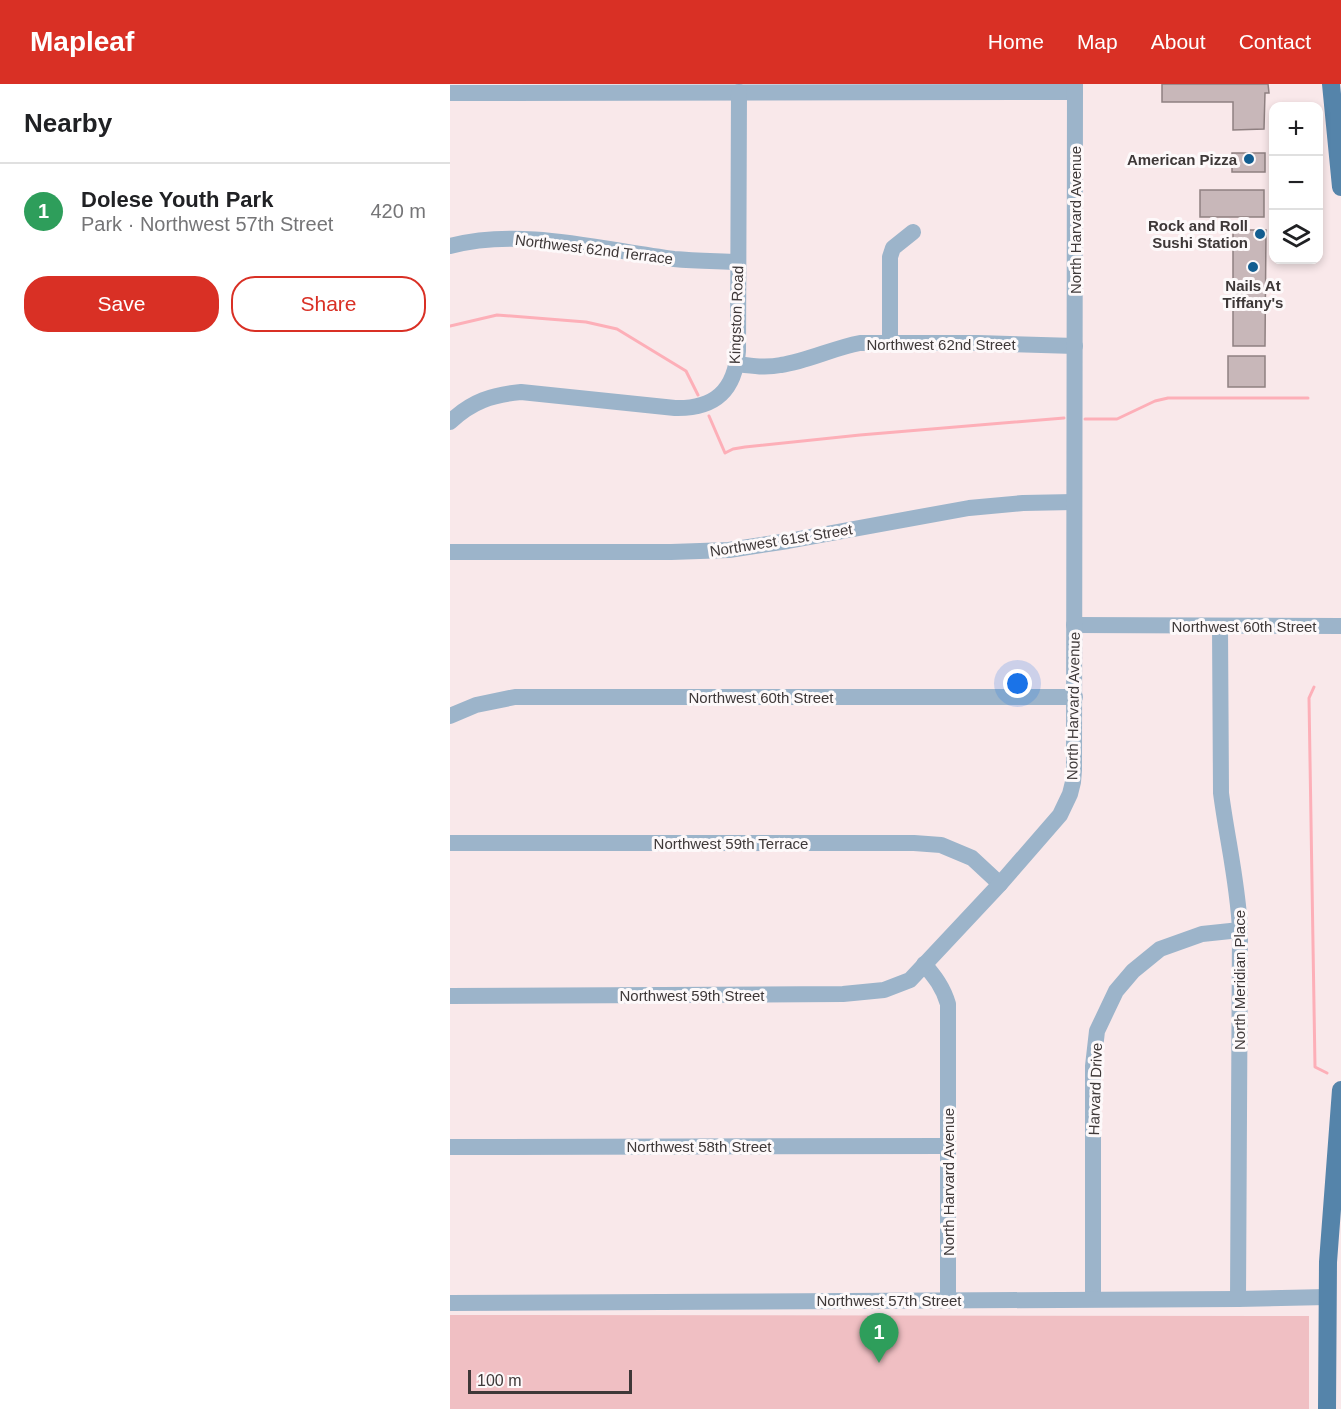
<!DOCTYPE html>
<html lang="en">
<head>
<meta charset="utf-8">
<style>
  :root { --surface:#fff; --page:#f6f6f6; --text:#202124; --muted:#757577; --line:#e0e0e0; --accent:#d93025 }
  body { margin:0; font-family:Helvetica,sans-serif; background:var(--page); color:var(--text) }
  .controls { position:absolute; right:18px; top:18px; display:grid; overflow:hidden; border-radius:12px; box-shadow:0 3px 9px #0003 }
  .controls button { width:54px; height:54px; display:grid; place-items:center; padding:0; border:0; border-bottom:2px solid var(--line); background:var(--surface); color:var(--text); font:30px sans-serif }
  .scale { position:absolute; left:18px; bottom:15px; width:164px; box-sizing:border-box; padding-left:6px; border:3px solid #3e3838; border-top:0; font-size:16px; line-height:21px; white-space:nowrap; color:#3e3838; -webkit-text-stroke:4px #fdf9fa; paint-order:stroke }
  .you { position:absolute; left:568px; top:600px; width:21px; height:21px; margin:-15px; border:4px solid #fff; border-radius:50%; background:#1a73e8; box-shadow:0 0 0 9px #1a73e833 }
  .badge { display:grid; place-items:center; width:39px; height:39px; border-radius:50%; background:var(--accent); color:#fff; font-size:20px; font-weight:700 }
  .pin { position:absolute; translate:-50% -50px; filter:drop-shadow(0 2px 3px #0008) }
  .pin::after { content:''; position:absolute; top:32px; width:21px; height:18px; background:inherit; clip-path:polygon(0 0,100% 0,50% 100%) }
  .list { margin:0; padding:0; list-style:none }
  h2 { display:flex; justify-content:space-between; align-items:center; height:78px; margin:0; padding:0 24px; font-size:26px }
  h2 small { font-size:20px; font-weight:400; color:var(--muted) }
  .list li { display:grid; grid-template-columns:39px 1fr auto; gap:18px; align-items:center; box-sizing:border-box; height:96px; padding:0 24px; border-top:2px solid var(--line) }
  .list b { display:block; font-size:22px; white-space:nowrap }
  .list p { margin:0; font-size:20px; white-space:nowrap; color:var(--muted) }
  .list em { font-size:20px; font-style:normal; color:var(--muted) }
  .actions { display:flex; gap:12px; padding:18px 24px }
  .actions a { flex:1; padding:14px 0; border:2px solid var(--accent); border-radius:24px; text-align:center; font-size:21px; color:var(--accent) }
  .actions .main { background:var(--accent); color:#fff }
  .icon { flex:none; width:33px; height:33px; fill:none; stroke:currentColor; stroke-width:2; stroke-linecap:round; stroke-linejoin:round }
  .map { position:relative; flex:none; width:891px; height:1325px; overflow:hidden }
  header { display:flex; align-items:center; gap:36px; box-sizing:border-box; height:84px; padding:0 30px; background:var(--accent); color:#fff }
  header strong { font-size:28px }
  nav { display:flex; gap:33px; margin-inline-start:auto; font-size:21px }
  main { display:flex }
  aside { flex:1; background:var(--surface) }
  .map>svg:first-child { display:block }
  .green { fill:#f0bfc3 }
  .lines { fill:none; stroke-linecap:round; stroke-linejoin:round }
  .stream { stroke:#fdafb8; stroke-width:3 }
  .building { fill:#c8b7b9; stroke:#8f8081; stroke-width:1.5 }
  .minor { stroke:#9cb4ca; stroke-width:16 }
  .major { stroke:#5584aa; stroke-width:18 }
  .poi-dot { fill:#135e91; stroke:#fdf9fa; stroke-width:2 }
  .labels { text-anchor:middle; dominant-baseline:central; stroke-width:6; stroke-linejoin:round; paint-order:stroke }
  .poi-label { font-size:15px; font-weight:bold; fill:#3e3838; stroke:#fdf9fa; text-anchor:end }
  .street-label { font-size:15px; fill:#3e3838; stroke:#fdf9fa }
</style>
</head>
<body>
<header>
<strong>Mapleaf</strong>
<nav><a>Home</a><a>Map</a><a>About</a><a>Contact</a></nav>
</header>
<main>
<aside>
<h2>Nearby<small></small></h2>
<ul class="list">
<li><span class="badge" style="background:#2e9e5b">1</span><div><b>Dolese Youth Park</b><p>Park · Northwest 57th Street</p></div><em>420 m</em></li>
</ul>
<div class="actions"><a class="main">Save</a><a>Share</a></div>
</aside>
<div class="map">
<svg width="891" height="1325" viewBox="0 0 891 1325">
  <rect width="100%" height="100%" fill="#f9e8ea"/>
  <polygon class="green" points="0,1231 859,1232 859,1325 0,1325"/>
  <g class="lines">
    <g class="stream">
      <polyline points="0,242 47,231 136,238 167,245 236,287 248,311"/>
      <polyline points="259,332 275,369 283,365 295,363 410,351 614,334"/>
      <polyline points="635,335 667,335 705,317 718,314 858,314"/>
      <polyline points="864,603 859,614 865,983 877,989"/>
    </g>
  </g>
  <g class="building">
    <polygon points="712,0 818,0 819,9 815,9 814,45 783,46 783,18 712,18"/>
    <rect x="782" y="69" width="33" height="19"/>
    <rect x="750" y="106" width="64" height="27"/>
    <polygon points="783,146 816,146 815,262 783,262"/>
    <rect x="778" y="272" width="37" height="31"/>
  </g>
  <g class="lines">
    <g class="minor">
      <polyline points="0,9 625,8"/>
      <path d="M0,162C72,143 152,166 224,175C245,177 267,177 288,178"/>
      <polyline points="440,258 440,173 443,164 463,148"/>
      <path d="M287,280C302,282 316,284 331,281C358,277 383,264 410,259H528L625,262"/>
      <path d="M0,338C22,317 42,311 71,308L225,324C264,325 285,307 288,267L289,8"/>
      <polyline points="0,468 221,468 279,466 338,457 519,424 573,419 624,418"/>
      <polyline points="624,541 891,542"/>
      <path d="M770,543L771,709C777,755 788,800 790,846L788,1215"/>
      <polyline points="0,632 26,621 65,613 625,613"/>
      <polyline points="0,759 464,759 491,761 522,774 550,800"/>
      <path d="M474,880C485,893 493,903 498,920V1216"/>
      <polyline points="0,912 393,910 434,906 460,896 550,800 610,731 620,710 623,698 624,686 625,0"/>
      <polyline points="0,1063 498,1062"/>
      <polyline points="643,1215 643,982 647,947 666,907 683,887 710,865 752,850 790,846"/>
      <polyline points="0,1219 788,1215 877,1213"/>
    </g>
    <g class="major">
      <polyline points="881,0 891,103"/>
      <polyline points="877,1325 878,1178 891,1006"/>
    </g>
  </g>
  <g class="poi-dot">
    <circle cx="799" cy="75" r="6"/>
    <circle cx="810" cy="150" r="6"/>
    <circle cx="803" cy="183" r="6"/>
  </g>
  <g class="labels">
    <g class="poi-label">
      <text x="787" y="75">American Pizza</text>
      <text x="798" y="141">Rock and Roll<tspan x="798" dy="17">Sushi Station</tspan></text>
      <text x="803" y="201" text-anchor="middle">Nails At<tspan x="803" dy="17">Tiffany's</tspan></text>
    </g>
    <g class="street-label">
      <text transform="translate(625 136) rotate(-90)">North Harvard Avenue</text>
      <text transform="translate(144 165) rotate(7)">Northwest 62nd Terrace</text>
      <text transform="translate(286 231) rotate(-88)">Kingston Road</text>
      <text x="491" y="260">Northwest 62nd Street</text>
      <text transform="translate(331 456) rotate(-9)">Northwest 61st Street</text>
      <text x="794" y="542">Northwest 60th Street</text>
      <text x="311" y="613">Northwest 60th Street</text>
      <text transform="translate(623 622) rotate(-89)">North Harvard Avenue</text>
      <text x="281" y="759">Northwest 59th Terrace</text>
      <text transform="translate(789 896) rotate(-90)">North Meridian Place</text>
      <text x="242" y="911">Northwest 59th Street</text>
      <text transform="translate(645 1005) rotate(-88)">Harvard Drive</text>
      <text x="249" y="1062">Northwest 58th Street</text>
      <text transform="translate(498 1098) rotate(-90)">North Harvard Avenue</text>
      <text x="439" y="1216">Northwest 57th Street</text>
    </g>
  </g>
</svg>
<div class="controls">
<button>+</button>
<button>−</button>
<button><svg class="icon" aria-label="layers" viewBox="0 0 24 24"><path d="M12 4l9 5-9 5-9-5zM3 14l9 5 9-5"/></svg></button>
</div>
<div class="scale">100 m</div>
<div class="you"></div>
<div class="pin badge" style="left:429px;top:1279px;background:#2e9e5b">1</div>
</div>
</main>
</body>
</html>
